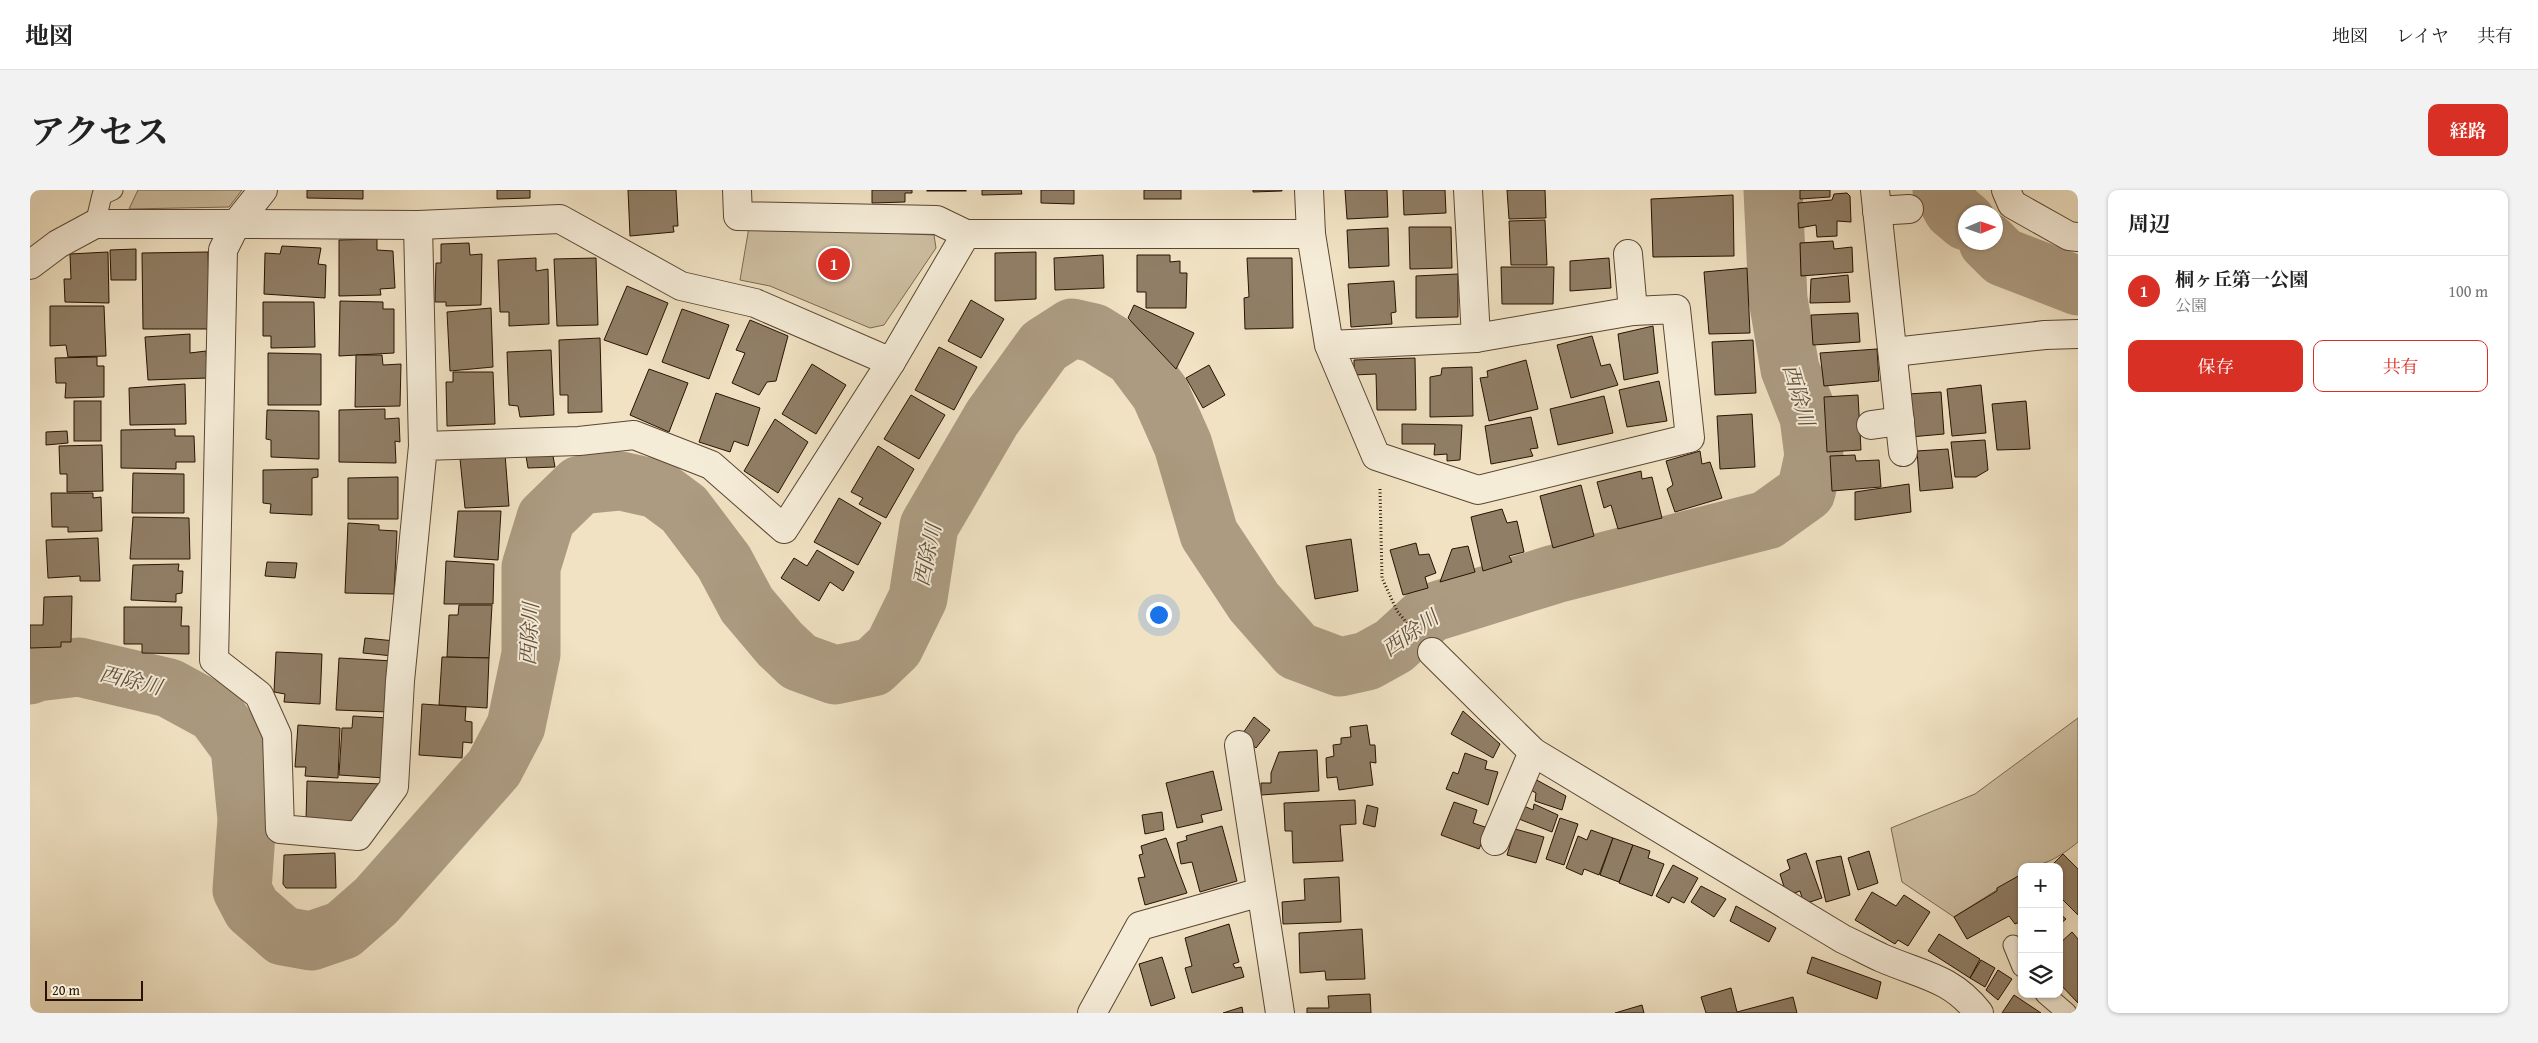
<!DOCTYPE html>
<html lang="ja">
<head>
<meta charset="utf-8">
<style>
  :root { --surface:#fff; --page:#f2f2f2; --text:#222; --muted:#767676; --line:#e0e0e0; --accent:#d93025 }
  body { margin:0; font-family:"Gentium Book Plus","Noto Serif JP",serif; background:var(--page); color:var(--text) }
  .controls { position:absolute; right:15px; bottom:15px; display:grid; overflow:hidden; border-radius:10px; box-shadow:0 1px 4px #0004 }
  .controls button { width:45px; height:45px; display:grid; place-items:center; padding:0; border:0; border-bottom:1px solid var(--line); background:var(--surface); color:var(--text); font:25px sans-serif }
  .compass { position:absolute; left:1928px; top:15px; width:45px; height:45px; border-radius:50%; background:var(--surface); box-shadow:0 1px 4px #0004; rotate:88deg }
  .scale { position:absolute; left:15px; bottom:12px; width:98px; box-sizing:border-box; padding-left:5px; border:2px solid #281202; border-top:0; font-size:14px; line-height:18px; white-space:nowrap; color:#281202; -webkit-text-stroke:4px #f5ecd8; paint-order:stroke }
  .you { position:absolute; left:1128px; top:424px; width:18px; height:18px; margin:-12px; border:4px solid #fff; border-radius:50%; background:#1a73e8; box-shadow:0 0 0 8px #1a73e833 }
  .badge { display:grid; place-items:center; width:32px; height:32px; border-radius:50%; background:var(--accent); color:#fff; font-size:16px; font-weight:700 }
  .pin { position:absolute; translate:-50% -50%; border:2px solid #fff; box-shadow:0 1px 5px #0006 }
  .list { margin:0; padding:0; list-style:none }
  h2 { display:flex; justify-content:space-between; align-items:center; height:65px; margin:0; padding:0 20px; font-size:21px }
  h2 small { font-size:16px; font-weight:400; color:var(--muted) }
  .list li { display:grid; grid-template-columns:32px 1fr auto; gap:15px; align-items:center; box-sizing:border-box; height:70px; padding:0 20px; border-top:1px solid var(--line) }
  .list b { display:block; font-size:19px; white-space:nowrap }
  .list p { margin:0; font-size:16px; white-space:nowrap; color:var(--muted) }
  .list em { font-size:16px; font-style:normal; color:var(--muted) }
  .actions { display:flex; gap:10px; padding:15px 20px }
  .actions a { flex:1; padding:11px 0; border:1px solid var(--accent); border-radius:10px; text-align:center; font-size:18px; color:var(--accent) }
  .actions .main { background:var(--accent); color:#fff }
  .icon { flex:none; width:28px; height:28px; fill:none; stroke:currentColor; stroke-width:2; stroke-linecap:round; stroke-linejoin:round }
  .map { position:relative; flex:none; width:2048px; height:823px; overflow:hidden; border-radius:10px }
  header { display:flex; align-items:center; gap:30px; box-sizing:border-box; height:70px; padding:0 25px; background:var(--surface); border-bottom:1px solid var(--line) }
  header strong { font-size:24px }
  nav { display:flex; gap:28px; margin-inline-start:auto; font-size:18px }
  .intro { display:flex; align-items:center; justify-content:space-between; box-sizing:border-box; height:120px; padding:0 30px }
  h1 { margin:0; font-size:35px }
  .button { padding:12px 22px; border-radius:10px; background:var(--accent); color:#fff; font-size:18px; font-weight:700 }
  main { display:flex; gap:30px; padding:0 30px }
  aside { flex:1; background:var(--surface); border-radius:10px; box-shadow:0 1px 4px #0004 }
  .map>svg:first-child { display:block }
  .green { fill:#cebfa2; stroke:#7b6852 }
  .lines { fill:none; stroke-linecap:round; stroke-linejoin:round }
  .river { stroke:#ac9b81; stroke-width:59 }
  .building { fill:#907e66; stroke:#281202 }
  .service-casing { stroke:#5a4632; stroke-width:21 }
  .minor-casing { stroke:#5a4632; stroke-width:30 }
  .tertiary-casing { stroke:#5a4632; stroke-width:30 }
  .path { stroke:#281202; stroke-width:3; stroke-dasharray:1 2.5; stroke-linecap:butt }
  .service { stroke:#f5ecd8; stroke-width:19 }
  .minor { stroke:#f5ecd8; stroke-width:28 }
  .tertiary { stroke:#f5ecd8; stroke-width:28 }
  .labels { text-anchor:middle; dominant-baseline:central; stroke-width:4; stroke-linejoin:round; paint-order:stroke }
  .water-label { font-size:21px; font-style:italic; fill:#63503b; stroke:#f5ecd8 }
</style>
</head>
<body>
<header>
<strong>地図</strong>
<nav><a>地図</a><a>レイヤ</a><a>共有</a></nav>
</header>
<div class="intro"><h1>アクセス</h1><a class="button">経路</a></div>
<main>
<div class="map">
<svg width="2048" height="823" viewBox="0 0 2048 823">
  <rect width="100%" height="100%" fill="#f0e2c3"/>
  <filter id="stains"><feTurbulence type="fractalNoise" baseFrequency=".004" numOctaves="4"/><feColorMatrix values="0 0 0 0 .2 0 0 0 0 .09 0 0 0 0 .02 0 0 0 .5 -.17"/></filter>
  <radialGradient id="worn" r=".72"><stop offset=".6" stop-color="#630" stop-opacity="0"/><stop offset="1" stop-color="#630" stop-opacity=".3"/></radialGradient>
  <g class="green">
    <polygon points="108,0 212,0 199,17 99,19"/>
    <polygon points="719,37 904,45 906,58 854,135 840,138 740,96 710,90"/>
    <path d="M2048,528V652C2031,666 2014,677 1992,677V684L1924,727L1872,692L1861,638L1945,604Z"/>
  </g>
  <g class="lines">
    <g class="river">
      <polyline points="1912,0 1923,20 1936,31"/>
      <polyline points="1958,52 1973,67 2048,96"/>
      <polyline points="0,485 7,482 49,477 139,498 185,523 210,557 217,629 212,700 222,719 253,746 281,751 313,740 346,711 464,578 486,536 501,464 501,377 516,328 550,295 591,291 627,299 654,319 694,372 717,415 750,454 769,472 805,485 843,477 864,457 888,408 899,336 962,228 1014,156 1042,138 1064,143 1103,167 1130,203 1153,255 1179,344 1224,412 1267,461 1310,477 1337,471 1364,456 1400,423 1525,384 1737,330 1776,302 1784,266 1779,227 1760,179 1748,109 1743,0"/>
    </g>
  </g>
  <g class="building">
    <polygon points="277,0 333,0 333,9 277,8"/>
    <polygon points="467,0 500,0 500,8 467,9"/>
    <polygon points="598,0 646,0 648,36 643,36 644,42 600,46"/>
    <polygon points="842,0 882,0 882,3 875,3 875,12 842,13"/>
    <rect x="897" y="0" width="39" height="1"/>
    <polygon points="952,0 991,0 992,4 952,5"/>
    <polygon points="1011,0 1044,0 1044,14 1011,13"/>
    <rect x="1114" y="0" width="37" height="9"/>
    <polygon points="1223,0 1252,0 1252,1 1223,2"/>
    <polygon points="1315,0 1357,0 1358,27 1317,29"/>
    <polygon points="1373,0 1415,0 1416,23 1374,25"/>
    <polygon points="1477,0 1515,0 1516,28 1479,29"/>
    <polygon points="1770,0 1800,0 1800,7 1770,9"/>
    <polygon points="1817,3 1820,6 1821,32 1807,31 1807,46 1787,47 1786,35 1769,38 1768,13 1802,10 1804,4"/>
    <polygon points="1703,5 1704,66 1623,67 1621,9"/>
    <polygon points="1515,30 1517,75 1481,75 1479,31"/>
    <polygon points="1379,37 1421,37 1422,78 1380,79"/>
    <polygon points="1358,38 1359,76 1319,78 1317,40"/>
    <polygon points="347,49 347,60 363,61 365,98 350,99 351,105 309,106 309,50"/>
    <polygon points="1803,51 1804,59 1822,57 1823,82 1771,86 1770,53"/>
    <polygon points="439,53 440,65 452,64 451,115 416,116 416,112 405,112 406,73 411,73 411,54"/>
    <polygon points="252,56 291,58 288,74 296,75 295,108 234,104 235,63 250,64"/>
    <polygon points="106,59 106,90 81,90 80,60"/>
    <polygon points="78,62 79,113 35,112 34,89 41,89 40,64"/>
    <polygon points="178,62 180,139 113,139 112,63"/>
    <polygon points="1006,62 1006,109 965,111 965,63"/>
    <polygon points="1073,65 1074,98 1025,100 1024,68"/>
    <polygon points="1107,65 1140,65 1140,72 1150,71 1150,83 1157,83 1156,118 1116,118 1116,102 1107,102"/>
    <polygon points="506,68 506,81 518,79 519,134 479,136 479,122 470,122 468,70"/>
    <polygon points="566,68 568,135 527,136 524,69"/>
    <polygon points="1217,68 1262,68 1263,138 1215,139 1214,108 1219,107"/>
    <polygon points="1579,68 1581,98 1540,101 1540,71"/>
    <polygon points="1471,77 1524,77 1523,114 1472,114"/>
    <polygon points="1717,78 1720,143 1679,144 1674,82"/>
    <polygon points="1428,84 1428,127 1386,128 1386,86"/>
    <polygon points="1818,85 1820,112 1780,113 1781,89"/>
    <polygon points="1364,91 1366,122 1361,123 1362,134 1321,137 1318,94"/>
    <polygon points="597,96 638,113 617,165 574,150"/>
    <polygon points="941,110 974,129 951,168 918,151"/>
    <polygon points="310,111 353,112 353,119 364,119 364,163 309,166"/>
    <polygon points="233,112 284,112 285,157 241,158 241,146 233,146"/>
    <polygon points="1104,115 1164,143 1146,179 1098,128"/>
    <polygon points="20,116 74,116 76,166 38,167 36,155 20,156"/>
    <polygon points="461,118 463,177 420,181 417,122"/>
    <polygon points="652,119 699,135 679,189 632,172"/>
    <polygon points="1828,123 1830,152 1783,155 1781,125"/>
    <polygon points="720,130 758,146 746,191 737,192 729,205 702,193 715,163 706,160"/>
    <polygon points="1623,136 1628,183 1594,190 1588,144"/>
    <polygon points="160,144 160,163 176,161 178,188 118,190 115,147"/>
    <polygon points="1562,146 1571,176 1580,174 1588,195 1541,208 1527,155"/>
    <polygon points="570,148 572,222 538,223 538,205 530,205 529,150"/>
    <polygon points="1723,150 1726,203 1685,205 1682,152"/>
    <polygon points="909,157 947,177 924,220 885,200"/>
    <polygon points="1847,159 1849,191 1794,196 1790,163"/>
    <polygon points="521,160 524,225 490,227 488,216 479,215 477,162"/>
    <polygon points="238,163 291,164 291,215 238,215"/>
    <polygon points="326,165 352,165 353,175 371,174 370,216 325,217"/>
    <polygon points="67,167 67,176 74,176 74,207 35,208 36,193 26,193 25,168"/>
    <polygon points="1385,168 1386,220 1347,220 1346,184 1324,185 1324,170"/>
    <polygon points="1496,170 1508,219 1459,231 1450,188 1458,187 1457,181"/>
    <polygon points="782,174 816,195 786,244 752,224"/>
    <polygon points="1179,175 1195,205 1173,218 1156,188"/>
    <polygon points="1442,177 1443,226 1400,227 1400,187 1411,185 1412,178"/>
    <polygon points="619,179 658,193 639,242 600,225"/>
    <polygon points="423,182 463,182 465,234 417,236 416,192 423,192"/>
    <polygon points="1629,191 1637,231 1597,237 1589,200"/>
    <polygon points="155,194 156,234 100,235 99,198"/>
    <polygon points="1951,195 1956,243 1922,246 1917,199"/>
    <polygon points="1911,202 1914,244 1880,247 1878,204"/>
    <polygon points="686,203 730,218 718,256 704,251 700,262 669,252"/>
    <polygon points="881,205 915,225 889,269 854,249"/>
    <polygon points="1828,205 1831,260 1797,262 1794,207"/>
    <polygon points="1574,206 1583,243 1528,255 1520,219"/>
    <rect x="44" y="211" width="27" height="40"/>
    <polygon points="1996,211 2000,259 1967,260 1962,214"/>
    <polygon points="355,219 355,229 369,228 370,252 365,251 366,273 309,272 309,220"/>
    <polygon points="237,220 289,221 289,269 241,267 241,250 236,249"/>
    <polygon points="1722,224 1725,277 1690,279 1687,226"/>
    <polygon points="1501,227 1508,258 1500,259 1503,266 1461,274 1455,236"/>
    <polygon points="745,229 778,252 748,303 714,281"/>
    <polygon points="1372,234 1432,235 1430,270 1417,271 1417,264 1404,265 1405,254 1372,254"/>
    <polygon points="145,239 145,246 164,246 165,272 146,272 146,279 91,278 91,240"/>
    <polygon points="37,241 38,253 16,255 16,242"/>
    <polygon points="1955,250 1958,280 1946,287 1925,287 1921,252"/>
    <polygon points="72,255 73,301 37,302 37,284 30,284 29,256"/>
    <polygon points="848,256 884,279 856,328 829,314 833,308 821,302"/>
    <polygon points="1918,259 1923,298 1890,301 1887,261"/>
    <polygon points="1670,261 1672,274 1680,272 1692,308 1645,322 1637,299 1643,295 1636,271"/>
    <polygon points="475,264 479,316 435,318 430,269"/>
    <polygon points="1825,265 1826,271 1849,270 1851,297 1802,301 1800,266"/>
    <polygon points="496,266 523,266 525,277 498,278"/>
    <polygon points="288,279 288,287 282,288 282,325 240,323 241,314 233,313 233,280"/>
    <polygon points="1611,281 1612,289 1622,287 1632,328 1588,339 1581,315 1574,318 1567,292"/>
    <polygon points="103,283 154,284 154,323 102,323"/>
    <polygon points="368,287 368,329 318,329 318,288"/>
    <polygon points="1879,294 1881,322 1825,330 1825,302"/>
    <polygon points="1551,295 1564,346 1523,358 1510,306"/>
    <polygon points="21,303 63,303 63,308 71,307 72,341 38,342 38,337 22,337"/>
    <polygon points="809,308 851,333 828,375 784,352"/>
    <polygon points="1472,319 1477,333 1487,331 1494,362 1479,366 1482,372 1453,381 1441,327"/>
    <polygon points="428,321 471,321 468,370 424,367"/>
    <polygon points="103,327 159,328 160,369 100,369"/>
    <polygon points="318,333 349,335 349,340 367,341 364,404 315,403"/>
    <polygon points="68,348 70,391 50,391 50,386 18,388 16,350"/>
    <polygon points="1321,349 1328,401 1285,409 1276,356"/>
    <polygon points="1386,353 1389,365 1399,364 1406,383 1395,387 1398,398 1373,405 1360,360"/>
    <polygon points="1438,356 1445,382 1410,392 1422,359"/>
    <polygon points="787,360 824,382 813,401 800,392 789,411 751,388 764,368 777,376"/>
    <polygon points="416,371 464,374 463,414 414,414"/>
    <polygon points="237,372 267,373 265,388 235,386"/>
    <polygon points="149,374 148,381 153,381 152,403 146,404 146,412 101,410 103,375"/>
    <polygon points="42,406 41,452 31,452 31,457 0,458 0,435 13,435 14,407"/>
    <polygon points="429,415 462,415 459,468 417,467 419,425 428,425"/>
    <polygon points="94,417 152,417 151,436 159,436 159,464 112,463 112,454 94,454"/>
    <polygon points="335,448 365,451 363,466 333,463"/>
    <polygon points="246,462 292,464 290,514 254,512 255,504 244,502"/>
    <polygon points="412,467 459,468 457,518 409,515"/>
    <polygon points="309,468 363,471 359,522 306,520"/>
    <polygon points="392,514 436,517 435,531 442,532 442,553 433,552 432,568 389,565"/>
    <polygon points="1433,521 1470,554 1463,568 1421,544"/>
    <polygon points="323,526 359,528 355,588 309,585 312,538 322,538"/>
    <polygon points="1224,527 1240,540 1226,558 1211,546"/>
    <polygon points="268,535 310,538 308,588 275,586 276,577 265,577"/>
    <polygon points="1337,535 1340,555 1345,555 1346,573 1340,572 1343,595 1309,600 1307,587 1297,588 1296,568 1304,566 1303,555 1311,554 1311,548 1321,547 1320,537"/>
    <polygon points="1287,560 1289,601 1231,605 1231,593 1241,593 1241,583 1249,562"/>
    <polygon points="1435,563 1457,571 1455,579 1468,582 1458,615 1416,599 1423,582 1428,584"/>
    <polygon points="1183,581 1192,620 1171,625 1173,632 1147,638 1136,593"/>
    <polygon points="1503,588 1536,606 1532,620 1505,611 1506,603 1499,599"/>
    <polygon points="277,591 353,594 330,633 276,631"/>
    <polygon points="1325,610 1326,634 1310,635 1313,671 1263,673 1262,641 1255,641 1254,613"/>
    <polygon points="1424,612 1447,620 1443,633 1458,638 1449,659 1411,645"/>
    <polygon points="1504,614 1528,625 1522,642 1489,629 1494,616 1503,620"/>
    <polygon points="1337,615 1348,618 1345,637 1333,634"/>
    <polygon points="1132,622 1134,640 1115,644 1112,625"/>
    <polygon points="1530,628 1548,634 1534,675 1516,669"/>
    <polygon points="1192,636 1207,691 1170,702 1162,672 1151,674 1147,653 1157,650 1156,646"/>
    <polygon points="1485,639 1514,647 1506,673 1477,665"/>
    <polygon points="1561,640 1583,648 1569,685 1554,679 1552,685 1536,678 1548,646 1557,650"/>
    <polygon points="1136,648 1157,703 1115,715 1108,688 1115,687 1109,665 1113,664 1111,656"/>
    <polygon points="1583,648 1603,655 1589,692 1570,685"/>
    <polygon points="1603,655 1620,661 1618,668 1634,674 1622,706 1589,693"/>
    <polygon points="1839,661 1848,693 1828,700 1818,668"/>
    <polygon points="305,663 306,698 256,698 253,694 254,665"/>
    <polygon points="1776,663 1792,708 1774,714 1770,701 1757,706 1750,684 1760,679 1757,670"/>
    <polygon points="2033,664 2048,679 2048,725 2029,706 2029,677 2020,677"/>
    <polygon points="1811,666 1820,705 1796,712 1786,671"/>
    <polygon points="1643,675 1668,688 1654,713 1642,707 1639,713 1626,706"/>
    <polygon points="1992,684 1992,731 1985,734 1979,726 1937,749 1924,727 1967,701 1967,698"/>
    <polygon points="1309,687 1311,732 1253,734 1252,712 1275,710 1274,689"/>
    <polygon points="1671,696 1696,709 1684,727 1661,712"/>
    <polygon points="1842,702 1866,716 1874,705 1900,722 1878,756 1868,750 1865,754 1825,730"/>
    <polygon points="1706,716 1746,738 1739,752 1700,731"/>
    <polygon points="2029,723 2036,729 2029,735"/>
    <polygon points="1199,734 1209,772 1203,774 1205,778 1211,777 1214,787 1162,803 1155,778 1162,776 1155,748"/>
    <polygon points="1332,739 1335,789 1296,790 1295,781 1270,783 1269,743"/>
    <polygon points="2042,742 2048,749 2048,813 2029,793 2029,754"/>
    <polygon points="1909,744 1950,769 1940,788 1898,761"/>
    <polygon points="1132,767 1145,808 1121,816 1109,774"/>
    <polygon points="1782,767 1851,792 1847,809 1777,783"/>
    <polygon points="1951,770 1965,778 1955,797 1940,788"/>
    <polygon points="1968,780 1982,789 1968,810 1956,800"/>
    <polygon points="1701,798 1707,822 1763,807 1767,823 1676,823 1671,807"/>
    <polygon points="1340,804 1341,823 1277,823 1277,818 1299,818 1298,806"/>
    <polygon points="1984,805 2011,823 1972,823"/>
    <polygon points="1612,815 1614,823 1585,823"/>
    <polygon points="1212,817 1213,823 1193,823"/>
  </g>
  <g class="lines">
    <g class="service-casing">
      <g id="service">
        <polyline points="65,34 72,5 83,0"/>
        <polyline points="1983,755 1992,777"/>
        <polyline points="2015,804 2037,823"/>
      </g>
    </g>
    <g class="minor-casing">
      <g id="minor">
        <polyline points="233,0 206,34 193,60 184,470 229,505 247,545 250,639 328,646 364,597 370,491 393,256 549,251 604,245 681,275 754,339 861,172"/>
        <polyline points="707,0 708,26 907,30 936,44"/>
        <polyline points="1438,0 1446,148"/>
        <polyline points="1845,0 1873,262"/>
        <polyline points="1976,0 1982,14 2039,46 2048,47"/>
        <polyline points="1847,21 1879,19"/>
        <polyline points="388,35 393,256"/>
        <polyline points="1281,44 1299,155 1346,266 1448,300 1660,248 1646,119 1603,121 1446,148 1299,155"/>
        <polyline points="1598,64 1603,121"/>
        <polyline points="0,75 28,54 65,34 206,34"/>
        <polyline points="1864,162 2015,145 2048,144"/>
        <polyline points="1841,235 1870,231"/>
        <path d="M1402,462L1503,562L1813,749C1826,755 1839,762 1852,768C1891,785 1921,787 1949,823"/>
        <polyline points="1209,555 1250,823"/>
        <polyline points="1465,651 1503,562"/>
        <polyline points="1062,823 1110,736 1231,702"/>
      </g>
    </g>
    <g class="tertiary-casing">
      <polyline id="tertiary" points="206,34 388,35 530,29 651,96 725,113 861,172 936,44 1281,44 1279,0"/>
    </g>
    <polyline class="path" points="1350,299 1352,388 1367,421 1382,439"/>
    <use href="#service" class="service"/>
    <use href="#minor" class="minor"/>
    <use href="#tertiary" class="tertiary"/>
  </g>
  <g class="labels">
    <g class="water-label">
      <text transform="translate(1769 205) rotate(74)">西除川</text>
      <text transform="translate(897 365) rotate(-78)">西除川</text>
      <text transform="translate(1380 443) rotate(-35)">西除川</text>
      <text transform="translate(499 444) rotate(-87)">西除川</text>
      <text transform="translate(101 490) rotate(14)">西除川</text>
    </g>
  </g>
  <rect width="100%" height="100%" filter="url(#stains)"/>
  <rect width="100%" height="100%" fill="url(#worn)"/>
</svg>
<div class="controls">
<button>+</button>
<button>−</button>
<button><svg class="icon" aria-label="layers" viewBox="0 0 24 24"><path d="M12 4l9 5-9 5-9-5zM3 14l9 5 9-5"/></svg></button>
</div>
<svg class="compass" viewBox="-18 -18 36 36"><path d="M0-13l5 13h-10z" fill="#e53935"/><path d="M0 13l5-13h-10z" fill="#767676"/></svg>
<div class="scale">20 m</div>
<div class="you"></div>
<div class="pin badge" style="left:804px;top:74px">1</div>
</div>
<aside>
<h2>周辺<small></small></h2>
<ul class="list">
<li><span class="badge">1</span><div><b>桐ヶ丘第一公園</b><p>公園</p></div><em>100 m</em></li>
</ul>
<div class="actions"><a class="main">保存</a><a>共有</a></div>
</aside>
</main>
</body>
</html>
